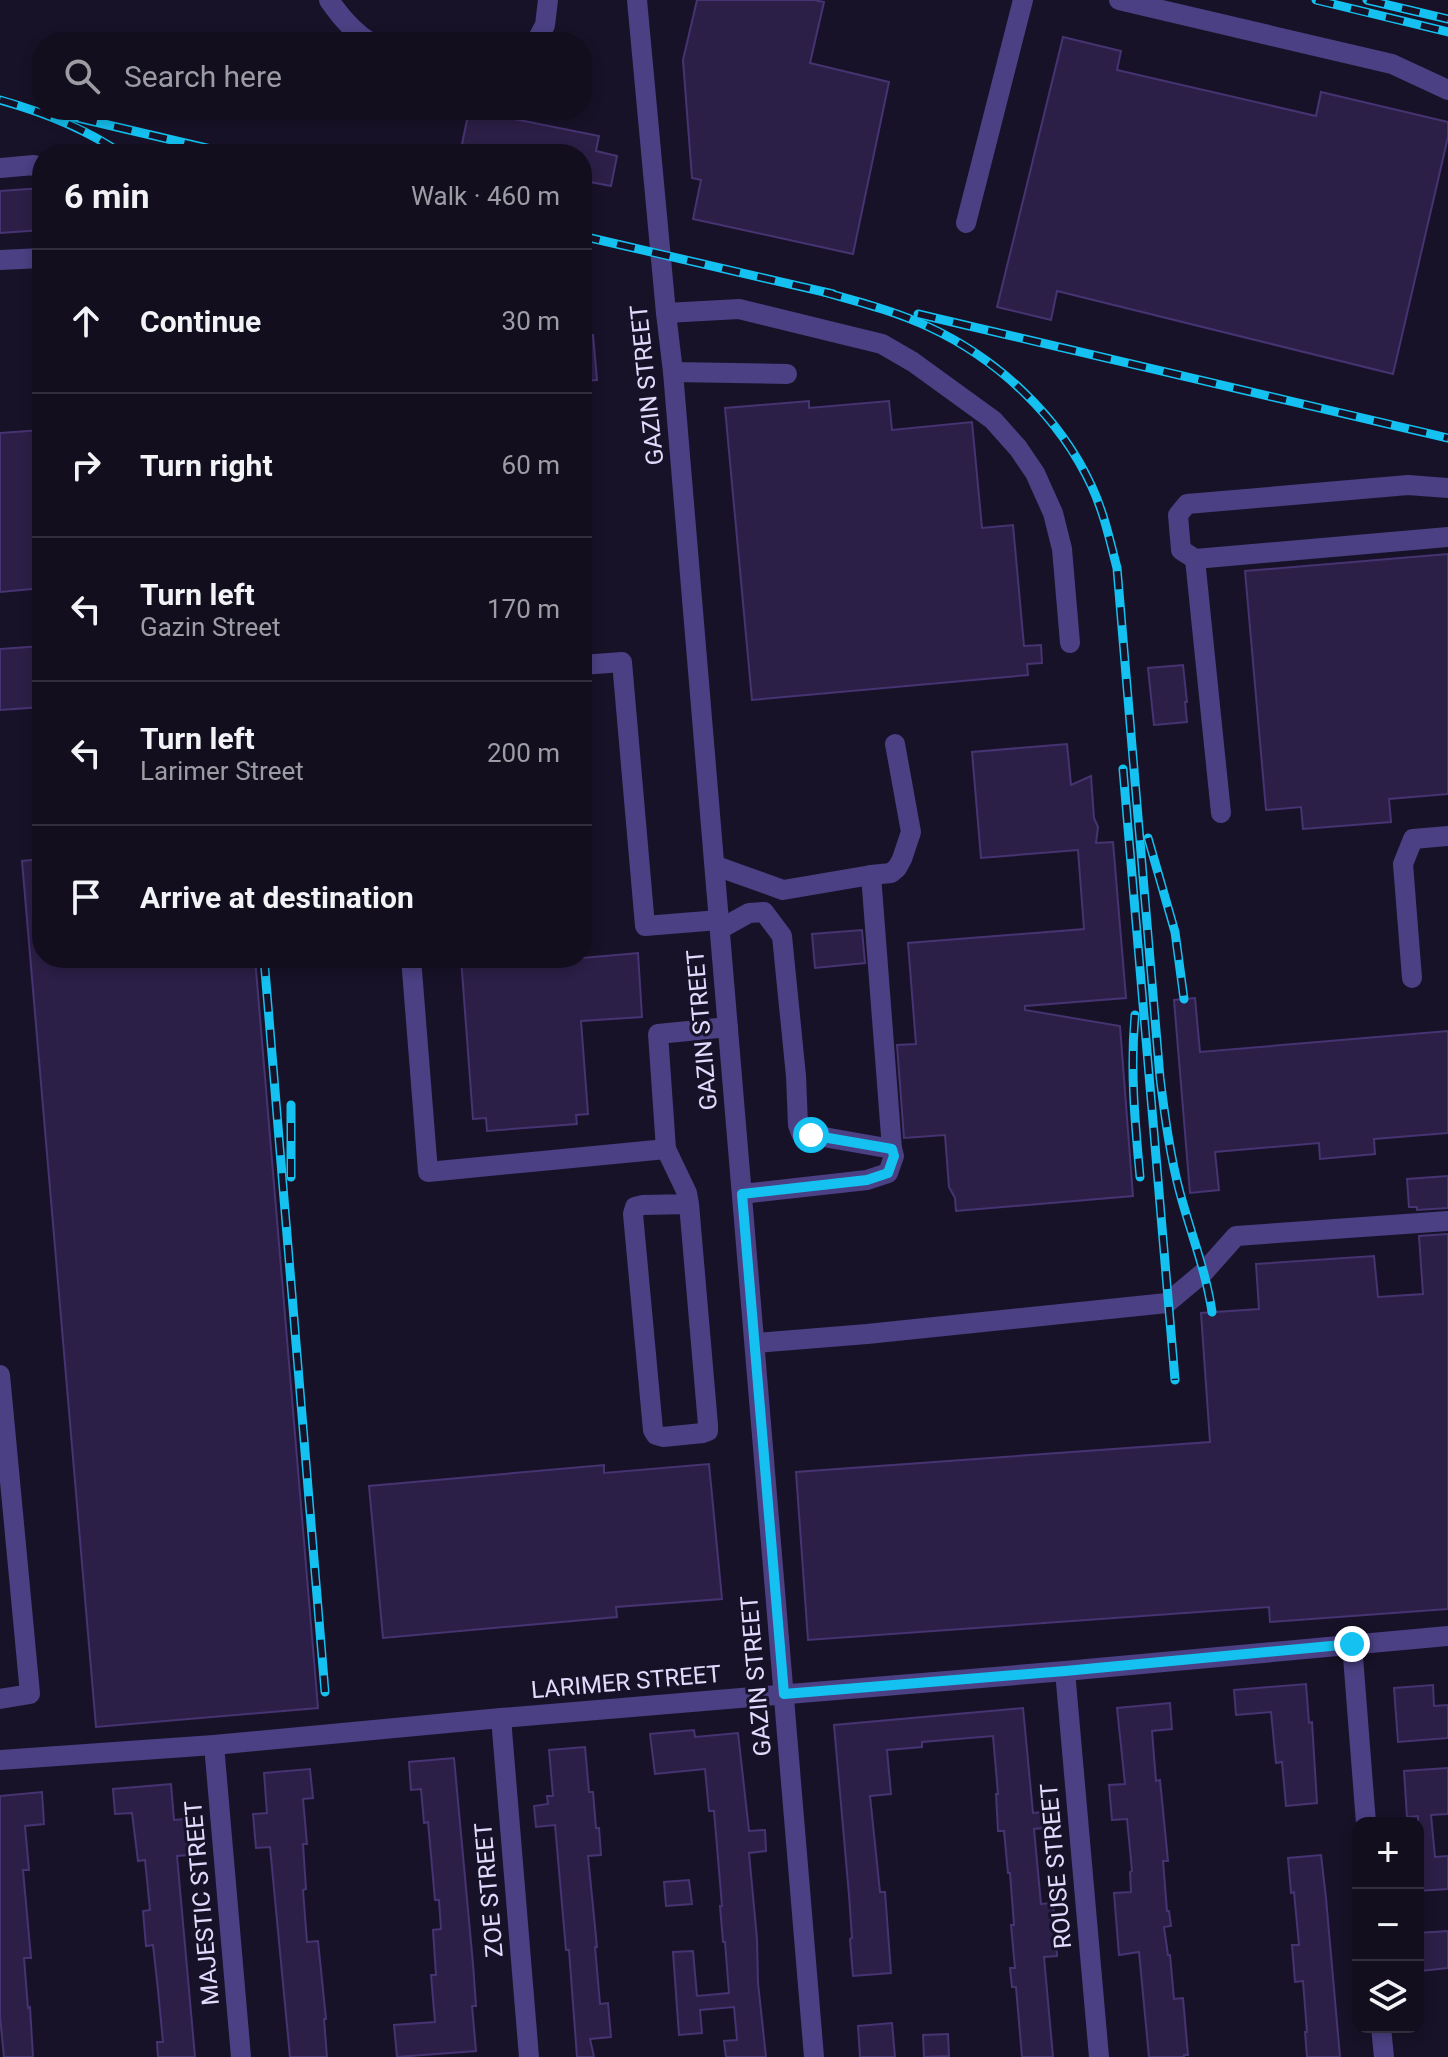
<!DOCTYPE html>
<html lang="en">
<head>
<meta charset="utf-8">
<style>
  :root { --surface:#120e1e; --page:#1b1727; --text:#f1f3f6; --muted:#9c9ca4; --line:#312e3c }
  body { margin:0; font-family:Roboto,sans-serif; background:var(--page); color:var(--text) }
  .controls { position:absolute; right:24px; bottom:24px; display:grid; overflow:hidden; border-radius:16px; box-shadow:0 4px 12px #0003 }
  .controls button { width:72px; height:72px; display:grid; place-items:center; padding:0; border:0; border-bottom:2px solid var(--line); background:var(--surface); color:var(--text); font:40px sans-serif }
  .stop { position:absolute; width:24px; height:24px; margin:-18px; border:6px solid #14c1f0; border-radius:50%; background:#fff }
  .stop.end { background:#14c1f0; border-color:#fff; box-shadow:0 2px 8px #0008 }
  .list { margin:0; padding:0; list-style:none }
  h2 { display:flex; justify-content:space-between; align-items:center; height:104px; margin:0; padding:0 32px; font-size:34px }
  h2 small { font-size:26px; font-weight:400; color:var(--muted) }
  .list li { display:grid; grid-template-columns:52px 1fr auto; gap:24px; align-items:center; box-sizing:border-box; height:144px; padding:0 32px; border-top:2px solid var(--line) }
  .list b { display:block; font-size:30px; white-space:nowrap }
  .list p { margin:0; font-size:26px; white-space:nowrap; color:var(--muted) }
  .list em { font-size:26px; font-style:normal; color:var(--muted) }
  .icon { flex:none; width:44px; height:44px; fill:none; stroke:currentColor; stroke-width:2; stroke-linecap:round; stroke-linejoin:round }
  .map { position:relative; flex:none; width:1448px; height:2057px; overflow:hidden }
  .search { position:absolute; background:var(--surface); box-shadow:0 4px 12px #0003; left:32px; top:32px; width:560px; height:88px; display:flex; align-items:center; gap:20px; box-sizing:border-box; padding:0 28px; border-radius:32px; color:var(--muted); font-size:30px }
  .panel { position:absolute; background:var(--surface); box-shadow:0 4px 12px #0003; left:32px; top:144px; width:560px; height:824px; border-radius:32px }
  .map>svg:first-child { display:block }
  .building { fill:#2c1f47; stroke:#463372; stroke-width:2 }
  .lines { fill:none; stroke-linecap:round; stroke-linejoin:round }
  .minor { stroke:#4a4083; stroke-width:20 }
  .rail-casing { stroke:#14c1f0; stroke-width:9 }
  .rail { stroke:#181228; stroke-width:6; stroke-dasharray:18; stroke-linecap:butt }
  .route { stroke:#14c1f0; stroke-width:10 }
  .labels { text-anchor:middle; dominant-baseline:central; stroke-width:6; stroke-linejoin:round; paint-order:stroke }
  .street-label { font-size:24px; fill:#e2dbfd; stroke:#181228 }
</style>
</head>
<body>
<div class="map">
<svg width="1448" height="2057" viewBox="0 0 1448 2057">
  <rect width="100%" height="100%" fill="#181228"/>
  <g class="building">
    <polygon points="697,0 814,0 824,2 810,63 889,82 853,254 693,219 701,180 692,178 683,60"/>
    <polygon points="1063,37 1121,51 1117,70 1316,116 1321,92 1448,122 1448,137 1393,374 1057,291 1051,320 997,307"/>
    <polygon points="469,110 599,136 596,151 617,156 611,186 590,182 590,183 582,183 582,154 460,154"/>
    <polygon points="42,188 42,230 0,233 0,191"/>
    <polygon points="582,335 593,335 597,380 582,381"/>
    <polygon points="809,401 809,408 889,401 892,430 972,422 982,528 1013,525 1024,646 1041,645 1042,663 1027,664 1028,675 752,700 725,408"/>
    <polygon points="42,430 42,588 0,592 0,433"/>
    <polygon points="1448,554 1448,794 1389,799 1391,822 1303,829 1301,807 1266,810 1245,571"/>
    <polygon points="42,646 42,707 0,710 0,649"/>
    <polygon points="1183,665 1187,702 1185,702 1187,722 1154,725 1148,668"/>
    <polygon points="1067,744 1071,785 1091,776 1094,818 1098,827 1096,843 1113,842 1126,998 1025,1006 1025,1010 1120,1026 1133,1196 956,1211 955,1198 949,1187 945,1135 904,1138 897,1045 916,1044 908,943 1084,929 1078,850 981,858 972,752"/>
    <polygon points="42,859 42,958 255,958 318,1708 96,1727 22,861"/>
    <polygon points="862,930 865,963 815,968 812,934"/>
    <polygon points="638,953 642,1017 581,1021 588,1114 576,1115 577,1124 487,1131 486,1118 473,1119 461,958 582,958"/>
    <polygon points="1195,998 1200,1052 1448,1031 1448,1133 1374,1139 1375,1154 1320,1159 1319,1143 1215,1152 1219,1190 1190,1193 1174,1000"/>
    <polygon points="1448,1176 1448,1208 1417,1210 1417,1207 1409,1207 1407,1179"/>
    <polygon points="1448,1234 1448,1609 1270,1622 1269,1607 808,1640 796,1472 1210,1442 1201,1313 1259,1309 1256,1264 1374,1256 1378,1297 1423,1294 1419,1236"/>
    <polygon points="709,1464 722,1599 616,1607 617,1617 383,1638 369,1486 604,1465 604,1473"/>
    <polygon points="1306,1684 1309,1723 1312,1722 1317,1803 1286,1806 1282,1762 1276,1763 1271,1712 1236,1715 1234,1690"/>
    <polygon points="1433,1685 1434,1706 1448,1705 1448,1738 1398,1742 1394,1688"/>
    <polygon points="1170,1703 1172,1729 1152,1731 1156,1781 1160,1780 1168,1861 1163,1861 1167,1911 1169,1911 1171,1926 1164,1927 1168,1955 1170,1955 1174,1999 1183,1998 1188,2055 1184,2055 1184,2057 1149,2057 1139,1952 1119,1955 1114,1893 1131,1892 1130,1872 1132,1871 1127,1819 1112,1820 1109,1785 1125,1784 1117,1708"/>
    <polygon points="1023,1708 1033,1813 1053,1811 1054,1827 1034,1829 1041,1904 1053,1903 1057,1956 1044,1957 1053,2057 1022,2057 1016,1987 1012,1987 1010,1968 1015,1968 1011,1925 1014,1925 1010,1873 1008,1873 1004,1831 998,1831 996,1794 998,1794 993,1736 922,1742 922,1747 887,1750 891,1794 870,1796 880,1892 885,1892 891,1973 853,1976 850,1939 852,1938 849,1895 834,1725"/>
    <polygon points="694,1730 695,1737 738,1733 749,1831 765,1830 766,1851 749,1853 757,1939 758,1983 766,2057 726,2057 724,2041 737,2040 734,2007 700,2010 702,2033 679,2035 673,1952 693,1951 697,1996 729,1993 725,1942 723,1942 720,1906 722,1906 714,1811 709,1811 705,1769 655,1774 650,1734"/>
    <polygon points="585,1747 589,1792 593,1792 596,1828 599,1828 601,1855 588,1856 597,1947 595,1947 600,2004 608,2003 611,2037 590,2039 594,2057 577,2057 569,1950 566,1950 555,1825 536,1827 534,1806 548,1804 547,1796 553,1796 549,1750"/>
    <polygon points="454,1758 473,1964 476,2006 472,2006 476,2051 397,2057 394,2025 435,2022 431,1975 436,1975 433,1930 441,1929 439,1900 435,1900 428,1822 424,1823 421,1789 411,1790 409,1762"/>
    <polygon points="1448,1768 1448,1814 1431,1815 1435,1857 1448,1856 1448,1889 1418,1891 1418,1816 1407,1817 1404,1771"/>
    <polygon points="310,1769 313,1798 303,1799 307,1844 303,1844 306,1889 303,1890 307,1942 318,1941 326,2019 324,2019 327,2057 290,2057 270,1847 256,1848 253,1814 267,1813 264,1773"/>
    <polygon points="171,1784 174,1820 184,1819 188,1855 177,1856 195,2057 158,2057 157,2042 163,2042 158,1990 153,1945 146,1946 143,1911 150,1910 145,1860 138,1861 132,1813 115,1814 113,1789"/>
    <polygon points="42,1792 44,1824 25,1826 29,1870 23,1870 31,1958 24,1958 28,2008 30,2007 33,2057 4,2057 0,2016 0,1796"/>
    <polygon points="1321,1855 1326,1898 1340,2057 1307,2057 1305,2032 1307,2032 1303,1981 1295,1982 1292,1945 1299,1945 1294,1892 1291,1893 1288,1858"/>
    <polygon points="689,1880 692,1904 666,1906 664,1882"/>
    <polygon points="1448,1931 1448,1968 1421,1971 1418,1933"/>
    <polygon points="892,2023 895,2057 860,2057 858,2026"/>
    <polygon points="948,2034 949,2056 924,2057 923,2035"/>
  </g>
  <g class="lines">
    <g class="minor">
      <path d="M329,0C340,16 353,32 370,42"/>
      <polyline points="637,0 666,313 673,372 814,2057"/>
      <polyline points="1119,0 1392,64 1448,90"/>
      <polyline points="536,42 545,25 548,0"/>
      <polyline points="0,168 34,165 42,171"/>
      <polyline points="966,223 1023,0"/>
      <polyline points="0,260 42,258"/>
      <polyline points="666,313 739,309 882,344 913,362 993,420 1018,448 1035,473 1053,513 1062,549 1070,643"/>
      <polyline points="673,372 787,374"/>
      <polyline points="1448,488 1408,485 1187,504 1178,515 1181,550 1195,559 1448,537"/>
      <polyline points="1195,559 1221,813"/>
      <polyline points="582,665 622,662 645,926 719,920"/>
      <polyline points="716,866 783,890 871,875 891,873 897,868 902,859 911,832 895,744"/>
      <polyline points="871,875 892,1149"/>
      <polyline points="720,929 749,913 764,912 782,936 796,1076 798,1125 801,1133 892,1149 894,1156 888,1173 867,1180 742,1194"/>
      <polyline points="411,958 428,1172 666,1149 658,1034 728,1027"/>
      <polyline points="1412,978 1403,864 1413,839 1448,836"/>
      <polyline points="666,1149 687,1193 689,1204 708,1425 708,1431 703,1433 663,1437 656,1435 653,1430 633,1214 635,1207 643,1205 689,1204"/>
      <polyline points="755,1343 867,1334 1167,1303 1204,1272 1236,1236 1448,1221"/>
      <polyline points="0,1375 30,1694 0,1699"/>
      <polyline points="1352,1644 1366,1823"/>
      <polyline points="1065,1671 1099,2057"/>
      <polyline points="501,1718 529,2057"/>
      <polyline points="214,1745 241,2057"/>
      <polyline points="0,1760 214,1745 501,1718 1065,1671 1448,1636"/>
      <polyline points="1381,2027 1384,2057"/>
    </g>
    <g class="rail-casing">
      <g id="rail">
        <polyline points="1316,0 1448,32"/>
        <polyline points="1367,0 1448,19"/>
        <path d="M0,100C43,112 85,128 122,154"/>
        <polyline points="44,110 232,154"/>
        <polyline points="582,236 833,294"/>
        <path d="M824,292C859,302 895,311 929,327C998,359 1060,417 1092,487C1104,513 1110,541 1117,568L1160,1078C1165,1117 1170,1156 1180,1193C1191,1234 1206,1271 1212,1312"/>
        <polyline points="918,314 1448,438"/>
        <polyline points="1123,769 1175,1380"/>
        <polyline points="1148,838 1175,932 1184,999"/>
        <polyline points="264,958 325,1692"/>
        <path d="M1135,1015C1130,1071 1135,1122 1140,1177"/>
        <polyline points="291,1177 291,1105"/>
      </g>
    </g>
    <use href="#rail" class="rail"/>
  </g>
  <g class="lines">
    <polyline class="route" points="811,1135 892,1149 894,1156 888,1173 867,1180 742,1194 784,1694 1065,1671 1352,1644"/>
  </g>
  <g class="labels">
    <g class="street-label">
      <text transform="translate(647 385) rotate(-96)">GAZIN STREET</text>
      <text transform="translate(702 1030) rotate(-95)">GAZIN STREET</text>
      <text transform="translate(756 1676) rotate(-95)">GAZIN STREET</text>
      <text transform="translate(626 1682) rotate(-5)">LARIMER STREET</text>
      <text transform="translate(1056 1866) rotate(-95)">ROUSE STREET</text>
      <text transform="translate(489 1890) rotate(-95)">ZOE STREET</text>
      <text transform="translate(202 1903) rotate(-95)">MAJESTIC STREET</text>
    </g>
  </g>
</svg>
<div class="controls">
<button>+</button>
<button>−</button>
<button><svg class="icon" aria-label="layers" viewBox="0 0 24 24"><path d="M12 4l9 5-9 5-9-5zM3 14l9 5 9-5"/></svg></button>
</div>
<div class="stop" style="left:811px;top:1135px"></div>
<div class="stop end" style="left:1352px;top:1644px"></div>
<div class="search"><svg class="icon" aria-label="search" viewBox="0 0 24 24"><circle cx="10" cy="10" r="6"/><path d="M15 15l6 6"/></svg>Search here</div>
<section class="panel">
<h2>6 min<small>Walk · 460 m</small></h2>
<ul class="list">
<li><svg class="icon" aria-label="ahead" viewBox="0 0 24 24"><path d="M12 20V5M6 11l6-6 6 6"/></svg><div><b>Continue</b></div><em>30 m</em></li>
<li><svg class="icon" aria-label="right" viewBox="0 0 24 24"><path d="M7 20v-9h11M14 6l5 5-5 5"/></svg><div><b>Turn right</b></div><em>60 m</em></li>
<li><svg class="icon" aria-label="left" viewBox="0 0 24 24"><path d="M17 20v-9H6M10 6l-5 5 5 5"/></svg><div><b>Turn left</b><p>Gazin Street</p></div><em>170 m</em></li>
<li><svg class="icon" aria-label="left" viewBox="0 0 24 24"><path d="M17 20v-9H6M10 6l-5 5 5 5"/></svg><div><b>Turn left</b><p>Larimer Street</p></div><em>200 m</em></li>
<li><svg class="icon" aria-label="arrive" viewBox="0 0 24 24"><path d="M6 21V4h12l-3 4 3 4H6"/></svg><div><b>Arrive at destination</b></div></li>
</ul>
</section>
</div>
</body>
</html>
